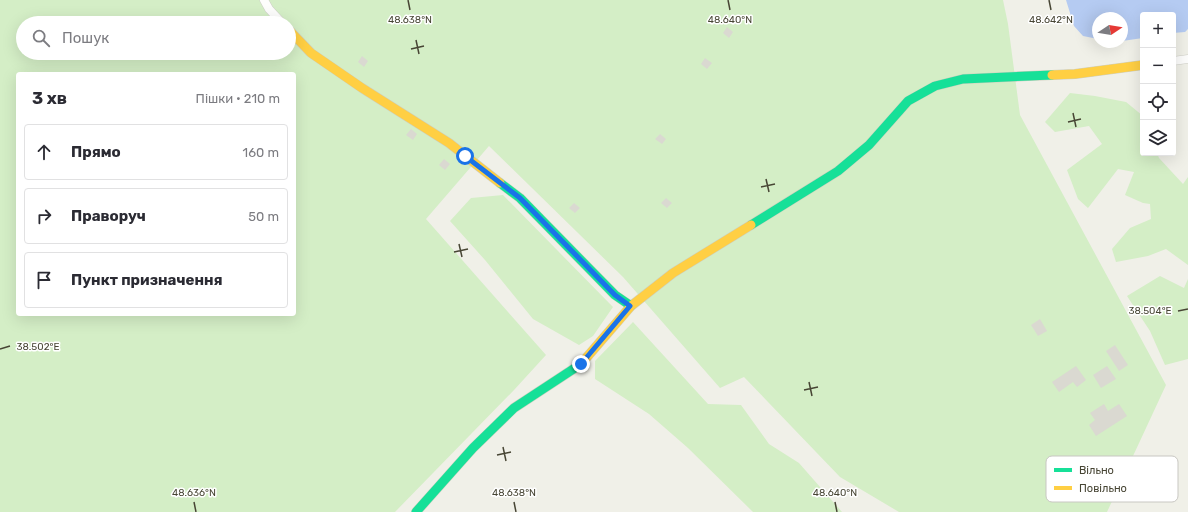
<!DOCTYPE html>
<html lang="uk">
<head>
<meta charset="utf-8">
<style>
  :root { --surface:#fff; --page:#f2f2f3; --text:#2b2b33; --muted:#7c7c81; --line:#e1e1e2 }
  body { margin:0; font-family:Rubik,sans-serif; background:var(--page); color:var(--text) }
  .controls { position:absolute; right:12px; top:12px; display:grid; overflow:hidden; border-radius:4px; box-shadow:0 4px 16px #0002 }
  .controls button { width:36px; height:36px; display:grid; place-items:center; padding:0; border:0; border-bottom:1px solid var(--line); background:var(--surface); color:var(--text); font:20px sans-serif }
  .compass { position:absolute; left:1092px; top:12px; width:36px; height:36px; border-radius:50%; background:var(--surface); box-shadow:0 4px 16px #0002; rotate:78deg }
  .stop { position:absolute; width:12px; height:12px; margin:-9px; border:3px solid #1a73e8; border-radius:50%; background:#fff }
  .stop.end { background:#1a73e8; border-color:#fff; box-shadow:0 1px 4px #0008 }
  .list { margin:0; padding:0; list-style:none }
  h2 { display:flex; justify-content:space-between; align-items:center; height:52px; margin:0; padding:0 16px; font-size:17px }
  h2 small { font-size:13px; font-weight:400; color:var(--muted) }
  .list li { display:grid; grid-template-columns:26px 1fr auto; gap:12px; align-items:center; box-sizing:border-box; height:56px; margin:0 8px 8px; padding:0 8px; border:1px solid var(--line); border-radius:4px }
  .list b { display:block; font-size:15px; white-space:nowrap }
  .list em { font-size:13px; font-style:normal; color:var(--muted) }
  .icon { flex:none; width:22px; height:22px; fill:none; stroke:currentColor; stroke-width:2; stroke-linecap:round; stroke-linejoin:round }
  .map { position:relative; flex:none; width:1188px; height:512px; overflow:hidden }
  .search { position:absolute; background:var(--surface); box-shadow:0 4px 16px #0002; left:16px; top:16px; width:280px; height:44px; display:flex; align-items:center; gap:10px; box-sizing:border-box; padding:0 14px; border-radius:22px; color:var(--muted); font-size:15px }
  .panel { position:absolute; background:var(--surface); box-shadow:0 4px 16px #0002; left:16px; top:72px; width:280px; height:244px; border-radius:4px }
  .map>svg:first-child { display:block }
  .green { fill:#d4eec6; fill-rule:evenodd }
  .water { fill:#b5cbf2 }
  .building { fill:#dad9d1 }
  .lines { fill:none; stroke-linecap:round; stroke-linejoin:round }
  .street-casing { stroke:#cecec6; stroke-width:9 }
  .fast-casing { stroke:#cecebe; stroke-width:10 }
  .slow-casing { stroke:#cecebe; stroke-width:10 }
  .street { stroke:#fdfdfc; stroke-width:8 }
  .fast { stroke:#16e098; stroke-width:9 }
  .slow { stroke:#ffcf43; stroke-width:9 }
  .route { stroke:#1a73e8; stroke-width:5 }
  .ticks { fill:none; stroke:#474534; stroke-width:1.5 }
  .key { fill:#fff; stroke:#c8c7c2; stroke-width:1 }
  .key-label { font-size:11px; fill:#474534 }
  .ticks-label { font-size:10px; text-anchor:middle; fill:#474534; stroke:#fff; stroke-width:3; stroke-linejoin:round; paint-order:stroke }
</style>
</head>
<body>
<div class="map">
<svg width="1188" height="512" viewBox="0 0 1188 512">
  <rect width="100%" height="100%" fill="#f0f0e8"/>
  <g class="green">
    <path d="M0,0H1003L1008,24L1020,115L1166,385L1107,512H899L840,477L744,377L720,388L623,277L489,146L426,219L546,355L514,390L395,512H0ZM23,23H289V53H23ZM18,74H294V314H18Z"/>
    <polygon points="1070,93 1095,96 1126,102 1143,116 1143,153 1157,153 1159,158 1183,184 1188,177 1188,265 1166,249 1148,256 1116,262 1112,249 1130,228 1151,219 1150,204 1143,203 1125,195 1134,172 1118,169 1088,208 1078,199 1067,170 1102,144 1089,126 1055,132 1045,122"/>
    <polygon points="503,195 613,307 593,336 579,345 533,319 485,260 450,221 471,198"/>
    <polygon points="1160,276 1184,288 1188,279 1188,359 1165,365 1150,331 1127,296"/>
    <polygon points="633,322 708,404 741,405 769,444 799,463 842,512 753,512 688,448 649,414 595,379 595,361"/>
  </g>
  <polygon class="water" points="1066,0 1188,0 1188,29 1185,32 1173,33 1173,15 1143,15 1143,38 1122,41 1122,18 1098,18 1098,39 1083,36 1074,26"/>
  <g class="building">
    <polygon points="727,27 733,32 729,38 723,33"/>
    <polygon points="362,56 368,61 364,67 358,62"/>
    <polygon points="705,58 712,63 707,69 701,64"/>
    <polygon points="411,129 417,134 413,140 406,135"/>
    <polygon points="660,134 666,139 662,144 655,139"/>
    <polygon points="444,159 450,164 445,170 439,165"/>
    <polygon points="666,198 672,203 667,208 661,203"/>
    <polygon points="574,203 580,208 575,213 569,208"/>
    <polygon points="1040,319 1047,331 1038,336 1031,325"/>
    <polygon points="1115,345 1128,365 1119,371 1106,351"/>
    <polygon points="1076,366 1086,380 1077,387 1073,382 1059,392 1052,382"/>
    <polygon points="1107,366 1116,379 1101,388 1093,375"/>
    <polygon points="1104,404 1108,411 1119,404 1127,416 1096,436 1089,425 1095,420 1090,413"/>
  </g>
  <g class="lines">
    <g class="street-casing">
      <g id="street">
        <polyline points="264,0 269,9 282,23"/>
        <polyline points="1173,61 1188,59"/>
      </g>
    </g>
    <g class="fast-casing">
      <g id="fast">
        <polyline points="500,183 520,198 615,295 631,306"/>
        <polyline points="751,225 838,171 869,145 908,101 935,86 963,79 1052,75"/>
        <polyline points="416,512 473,448 514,408 581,364"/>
      </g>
    </g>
    <g class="slow-casing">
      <g id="slow">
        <polyline points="289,30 311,53 362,88 449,143 500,183"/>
        <polyline points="1052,75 1075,74 1143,65"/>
        <polyline points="581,364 631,306 673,273 751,225"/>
      </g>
    </g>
    <use href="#street" class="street"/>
    <use href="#fast" class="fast"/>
    <use href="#slow" class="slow"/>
  </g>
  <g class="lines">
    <polyline class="route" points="465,156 520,198 615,295 630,306 581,364"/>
  </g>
  <path class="ticks" d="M408,0L410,10M728,0L730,10M1049,0L1051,10M416,40L419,54M411,49L424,46M1073,113L1076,127M1068,122L1081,119M766,179L769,192M761,187L775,184M459,244L462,257M454,252L468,249M1178,311L1188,309M0,349L10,346M809,382L812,396M804,390L818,387M503,447L506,461M497,455L511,452M194,502L196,512M514,502L516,512M835,502L837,512"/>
  <rect x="1046" y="456" width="132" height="46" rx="6" class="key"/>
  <rect x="1054" y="468" width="18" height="4" fill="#16e098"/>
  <rect x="1054" y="486" width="18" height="4" fill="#ffcf43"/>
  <g class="key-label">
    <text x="1079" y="474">Вільно</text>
    <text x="1079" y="492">Повільно</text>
  </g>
  <g class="ticks-label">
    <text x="410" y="23">48.638°N</text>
    <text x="730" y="23">48.640°N</text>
    <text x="1051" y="23">48.642°N</text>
    <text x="1150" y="314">38.504°E</text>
    <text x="38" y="350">38.502°E</text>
    <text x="194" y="496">48.636°N</text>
    <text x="514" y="496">48.638°N</text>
    <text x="835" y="496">48.640°N</text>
  </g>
</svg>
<div class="controls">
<button>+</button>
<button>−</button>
<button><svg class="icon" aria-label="locate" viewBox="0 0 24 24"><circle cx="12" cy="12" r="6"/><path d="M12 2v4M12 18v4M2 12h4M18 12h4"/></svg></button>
<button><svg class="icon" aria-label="layers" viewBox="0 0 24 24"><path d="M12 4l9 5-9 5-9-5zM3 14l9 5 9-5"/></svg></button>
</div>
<svg class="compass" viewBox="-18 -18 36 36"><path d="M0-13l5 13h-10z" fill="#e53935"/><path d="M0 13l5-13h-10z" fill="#7c7c81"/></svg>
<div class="stop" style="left:465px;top:156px"></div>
<div class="stop end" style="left:581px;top:364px"></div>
<div class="search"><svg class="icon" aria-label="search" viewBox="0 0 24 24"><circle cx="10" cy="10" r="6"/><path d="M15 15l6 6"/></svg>Пошук</div>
<section class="panel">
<h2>3 хв<small>Пішки · 210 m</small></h2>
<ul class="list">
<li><svg class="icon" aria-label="ahead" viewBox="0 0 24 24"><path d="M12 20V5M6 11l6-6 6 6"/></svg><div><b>Прямо</b></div><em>160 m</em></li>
<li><svg class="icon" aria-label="right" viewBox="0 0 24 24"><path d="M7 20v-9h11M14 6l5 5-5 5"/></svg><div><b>Праворуч</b></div><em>50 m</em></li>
<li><svg class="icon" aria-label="arrive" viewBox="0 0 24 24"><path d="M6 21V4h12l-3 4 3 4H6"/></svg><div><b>Пункт призначення</b></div></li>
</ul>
</section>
</div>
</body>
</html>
